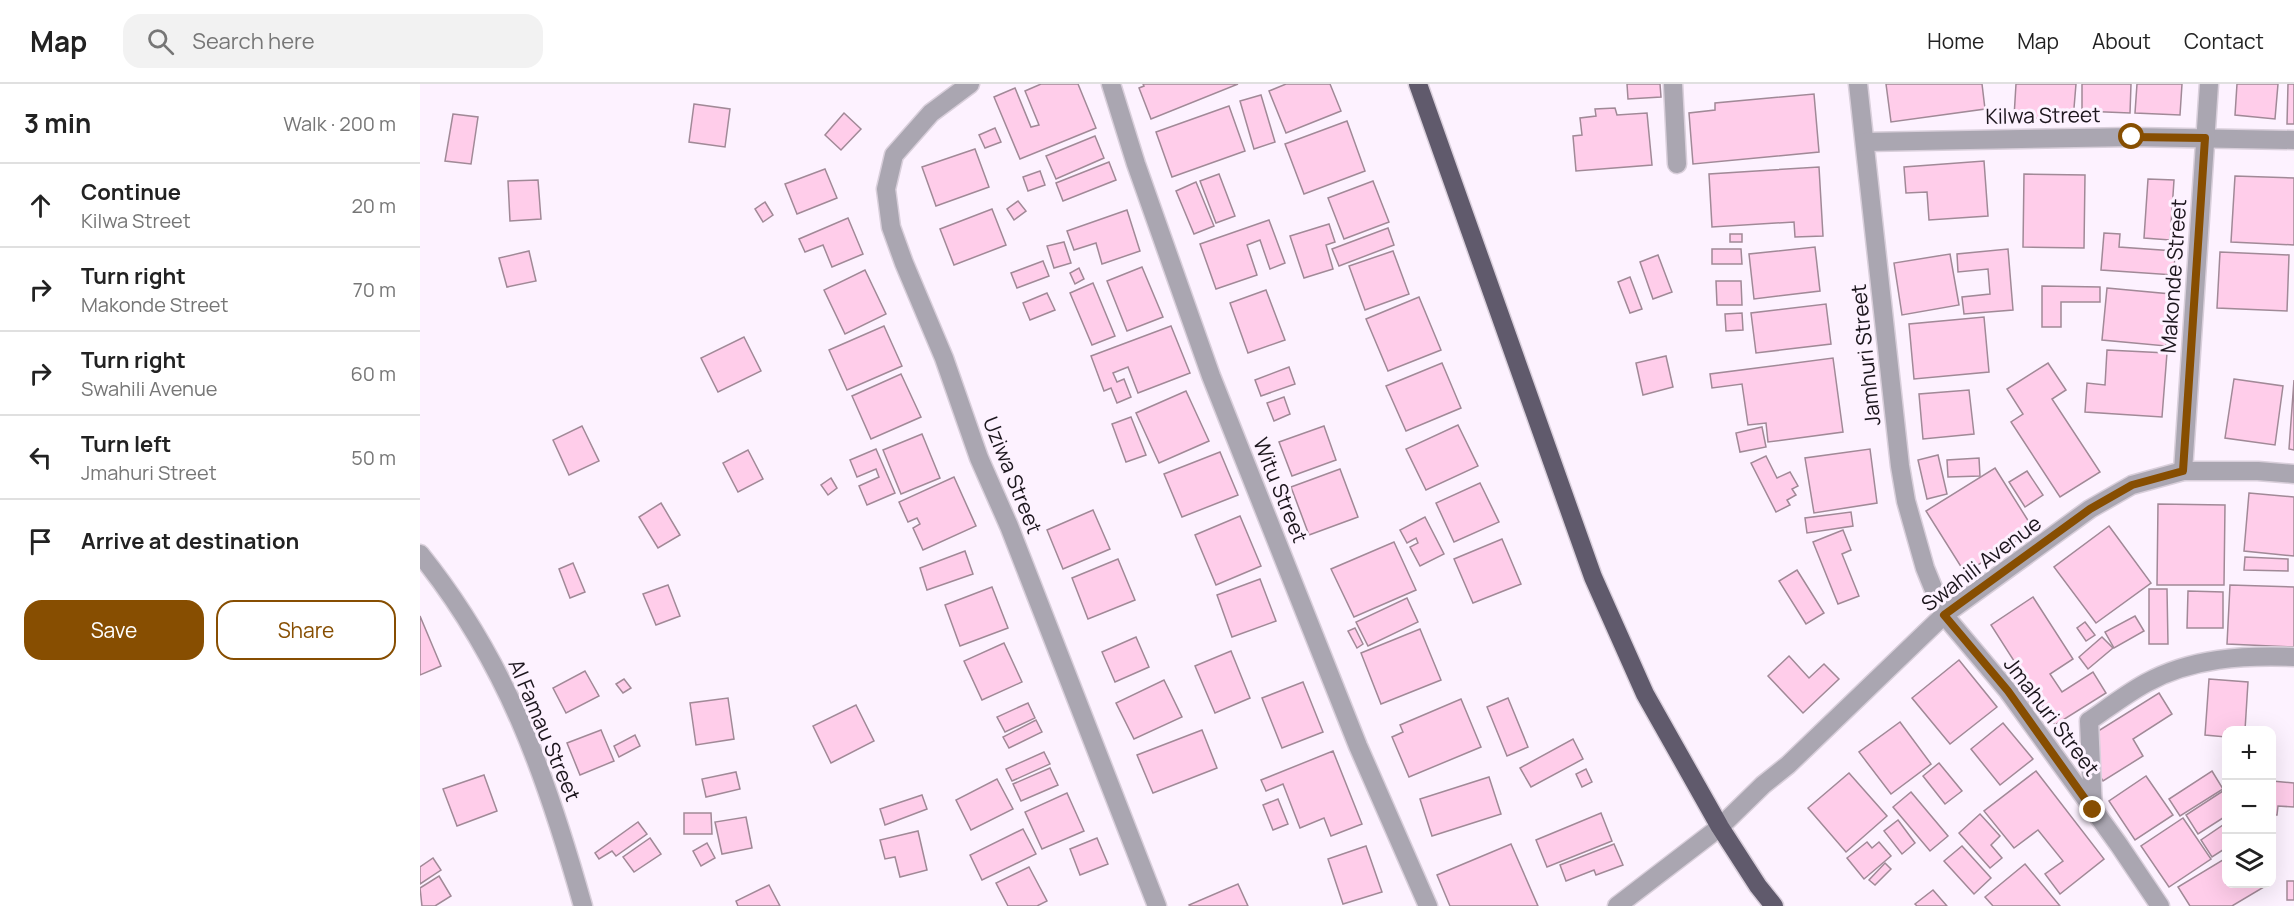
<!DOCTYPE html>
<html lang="en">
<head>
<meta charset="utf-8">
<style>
  :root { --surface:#fff; --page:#f2f2f2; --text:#222; --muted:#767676; --line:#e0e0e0; --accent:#874e01 }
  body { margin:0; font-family:Manrope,sans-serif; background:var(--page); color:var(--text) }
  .controls { position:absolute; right:18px; bottom:18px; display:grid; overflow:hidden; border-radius:12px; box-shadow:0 6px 24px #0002 }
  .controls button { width:54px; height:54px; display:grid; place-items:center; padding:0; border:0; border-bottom:2px solid var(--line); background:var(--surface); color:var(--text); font:30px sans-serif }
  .stop { position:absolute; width:18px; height:18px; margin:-14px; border:4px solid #874e01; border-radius:50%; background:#fff }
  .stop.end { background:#874e01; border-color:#fff; box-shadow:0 2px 6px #0008 }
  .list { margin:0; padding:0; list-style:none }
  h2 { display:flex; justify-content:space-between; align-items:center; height:78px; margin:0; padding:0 24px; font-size:26px }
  h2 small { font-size:20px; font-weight:400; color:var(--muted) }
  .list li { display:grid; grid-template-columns:39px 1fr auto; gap:18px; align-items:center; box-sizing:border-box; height:84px; padding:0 24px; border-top:2px solid var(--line) }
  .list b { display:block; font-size:22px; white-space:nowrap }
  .list p { margin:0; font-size:20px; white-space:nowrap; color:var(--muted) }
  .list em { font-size:20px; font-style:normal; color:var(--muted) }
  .actions { display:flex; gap:12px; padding:18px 24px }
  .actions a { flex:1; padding:14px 0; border:2px solid var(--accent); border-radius:18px; text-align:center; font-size:21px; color:var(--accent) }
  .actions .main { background:var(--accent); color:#fff }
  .icon { flex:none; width:33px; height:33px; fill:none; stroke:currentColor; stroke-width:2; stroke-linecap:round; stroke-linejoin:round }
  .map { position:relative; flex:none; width:1874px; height:822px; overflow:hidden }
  header { display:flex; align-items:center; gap:36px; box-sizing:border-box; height:84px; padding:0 30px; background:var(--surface); border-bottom:2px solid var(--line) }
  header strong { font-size:28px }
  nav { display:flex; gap:33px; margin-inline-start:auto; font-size:21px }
  .search { width:420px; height:54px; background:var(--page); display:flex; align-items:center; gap:15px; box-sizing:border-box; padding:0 21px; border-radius:18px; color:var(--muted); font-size:22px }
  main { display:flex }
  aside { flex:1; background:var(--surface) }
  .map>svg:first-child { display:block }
  .building { fill:#ffcdea; stroke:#a18997; stroke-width:1.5 }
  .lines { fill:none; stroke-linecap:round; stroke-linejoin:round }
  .minor-casing { stroke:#d9cfdb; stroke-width:21 }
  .trunk-casing { stroke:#d9cfdb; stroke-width:21 }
  .minor { stroke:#aaa6b1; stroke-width:18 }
  .trunk { stroke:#605a6c; stroke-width:18 }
  .route { stroke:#874e01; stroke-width:8 }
  .labels { text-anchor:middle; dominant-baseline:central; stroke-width:6; stroke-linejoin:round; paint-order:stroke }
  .street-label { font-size:21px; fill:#1c161d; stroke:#fdf2ff }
</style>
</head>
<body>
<header>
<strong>Map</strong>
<div class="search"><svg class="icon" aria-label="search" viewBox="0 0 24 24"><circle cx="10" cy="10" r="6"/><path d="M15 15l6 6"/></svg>Search here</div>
<nav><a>Home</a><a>Map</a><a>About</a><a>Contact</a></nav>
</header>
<main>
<aside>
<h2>3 min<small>Walk · 200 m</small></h2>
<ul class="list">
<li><svg class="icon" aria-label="ahead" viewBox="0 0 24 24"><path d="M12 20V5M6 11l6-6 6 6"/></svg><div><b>Continue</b><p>Kilwa Street</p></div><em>20 m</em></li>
<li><svg class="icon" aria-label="right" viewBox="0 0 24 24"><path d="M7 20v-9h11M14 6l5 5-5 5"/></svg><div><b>Turn right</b><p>Makonde Street</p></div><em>70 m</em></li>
<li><svg class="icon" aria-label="right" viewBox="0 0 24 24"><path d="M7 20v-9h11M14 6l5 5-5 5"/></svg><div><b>Turn right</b><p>Swahili Avenue</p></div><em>60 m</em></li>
<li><svg class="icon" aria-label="left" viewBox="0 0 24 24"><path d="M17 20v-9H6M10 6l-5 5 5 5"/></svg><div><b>Turn left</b><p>Jmahuri Street</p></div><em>50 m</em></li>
<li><svg class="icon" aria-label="arrive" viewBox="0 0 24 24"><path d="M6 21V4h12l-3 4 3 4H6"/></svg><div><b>Arrive at destination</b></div></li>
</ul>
<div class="actions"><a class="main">Save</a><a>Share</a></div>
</aside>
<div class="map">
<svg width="1874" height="822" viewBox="0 0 1874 822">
  <rect width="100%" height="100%" fill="#fdf2ff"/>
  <g class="building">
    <polygon points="621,0 658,0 676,44 600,75 574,13 595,4 611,43 619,41 605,7"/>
    <polygon points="723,0 818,0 731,35 719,4 724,2"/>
    <polygon points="866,0 910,0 921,27 866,49 849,7"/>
    <polygon points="1207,0 1240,0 1241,13 1208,15"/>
    <polygon points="1466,0 1562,0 1565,25 1471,38"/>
    <polygon points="1596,0 1656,0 1653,36 1594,33"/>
    <polygon points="1662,0 1711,0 1710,29 1662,27"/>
    <polygon points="1717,0 1762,0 1760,31 1715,29"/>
    <polygon points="1817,0 1858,0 1855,35 1815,31"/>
    <polygon points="1868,0 1874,0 1874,40 1867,40"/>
    <polygon points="1394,10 1399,68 1273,80 1269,29 1295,26 1295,19"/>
    <polygon points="841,11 855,58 834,65 820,17"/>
    <polygon points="274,20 310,25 305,63 269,58"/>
    <polygon points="809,22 825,67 752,93 736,48"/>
    <polygon points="1195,24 1197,31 1227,29 1232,81 1156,87 1153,52 1162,51 1160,34 1176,32 1175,25"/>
    <polygon points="424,29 441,45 421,66 405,51"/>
    <polygon points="33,30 58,33 51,80 25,77"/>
    <polygon points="927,37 945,87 884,110 865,60"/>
    <polygon points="575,44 581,58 565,64 559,51"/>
    <polygon points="675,52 684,74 636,95 626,72"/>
    <polygon points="555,65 569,103 516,122 502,83"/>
    <polygon points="1564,77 1568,132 1509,136 1507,108 1486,109 1484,83"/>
    <polygon points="689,78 696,96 643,117 636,99"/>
    <polygon points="1399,83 1403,152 1375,153 1374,138 1292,143 1289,90"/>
    <polygon points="405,85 417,114 377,130 365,100"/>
    <polygon points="620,87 625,101 608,107 603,93"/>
    <polygon points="799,90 815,132 796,139 780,97"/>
    <polygon points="1604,90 1665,91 1664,164 1603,163"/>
    <polygon points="1815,92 1874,94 1874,161 1811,158"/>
    <polygon points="1728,95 1754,96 1750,156 1724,154"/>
    <polygon points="118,96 121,135 90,137 88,97"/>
    <polygon points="953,97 969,138 924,155 908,114"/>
    <polygon points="776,98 794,142 774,150 756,107"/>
    <polygon points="598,117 606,127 594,136 587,125"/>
    <polygon points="345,118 353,131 343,138 335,125"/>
    <polygon points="572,125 586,161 534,181 520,145"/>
    <polygon points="707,126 720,167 682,180 676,159 654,166 647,147"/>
    <polygon points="428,134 443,170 412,183 403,161 385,168 379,155"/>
    <polygon points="849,136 865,179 850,185 840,156 827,161 837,191 796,205 780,160"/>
    <polygon points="909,140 915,158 906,161 913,185 884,194 870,152"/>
    <polygon points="968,144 974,161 919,182 912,165"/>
    <polygon points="1684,149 1700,150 1699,163 1755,167 1754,191 1681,186"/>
    <rect x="1310" y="150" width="12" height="8"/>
    <polygon points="644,158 651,179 634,184 627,162"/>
    <polygon points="1395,163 1400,207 1334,215 1329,170"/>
    <polygon points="1292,165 1321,165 1322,180 1292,180"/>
    <polygon points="1588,165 1593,226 1544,230 1542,213 1570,210 1568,185 1538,188 1537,170"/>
    <polygon points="109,167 116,197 87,203 79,174"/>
    <polygon points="973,167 989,210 945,226 929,182"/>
    <polygon points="1800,168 1869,171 1867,227 1797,224"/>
    <polygon points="1530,170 1539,221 1482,231 1474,179"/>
    <polygon points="1238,171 1252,208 1233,215 1220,178"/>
    <polygon points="623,177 629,192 597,204 591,189"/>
    <polygon points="722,183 743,233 707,247 687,197"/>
    <polygon points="659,184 664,195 655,200 650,189"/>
    <polygon points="445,186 466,230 425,250 404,206"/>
    <polygon points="1210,193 1222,225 1210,229 1198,198"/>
    <polygon points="1296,197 1321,197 1322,221 1297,221"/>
    <polygon points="673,199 695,252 672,261 650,209"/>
    <polygon points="1622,202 1680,203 1680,218 1641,218 1641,243 1622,243"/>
    <polygon points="1687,204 1751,210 1746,262 1682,256"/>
    <polygon points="846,206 865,256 828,269 810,219"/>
    <polygon points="627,209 635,226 610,236 603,219"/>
    <polygon points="999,213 1021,266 968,287 946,235"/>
    <polygon points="1406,220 1411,260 1336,269 1331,229"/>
    <polygon points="1322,229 1323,246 1306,247 1305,230"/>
    <polygon points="1564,233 1569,288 1494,295 1489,240"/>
    <polygon points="464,242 482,282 427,306 409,266"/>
    <polygon points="751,242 770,289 718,309 708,283 693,289 697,298 704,295 711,313 697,319 691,304 684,307 671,272"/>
    <polygon points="324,253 341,287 298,308 281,274"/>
    <polygon points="1687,266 1747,269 1742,333 1665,328 1667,299 1685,301"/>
    <polygon points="1246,272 1253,303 1223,311 1216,279"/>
    <polygon points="1413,274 1423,348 1348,358 1346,339 1328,341 1322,300 1292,304 1290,290"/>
    <polygon points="1022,279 1041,324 986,347 966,302"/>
    <polygon points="1628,279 1646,306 1632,315 1680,388 1640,413 1591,338 1603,330 1587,305"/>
    <polygon points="869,283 875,300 841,312 835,296"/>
    <polygon points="481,290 501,333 451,355 432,312"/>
    <polygon points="1814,295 1863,302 1855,361 1805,354"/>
    <polygon points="1874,296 1874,366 1869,365"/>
    <polygon points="1549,306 1554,350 1503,355 1499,310"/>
    <polygon points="766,307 789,357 739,379 716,329"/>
    <polygon points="864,313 870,330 854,337 847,319"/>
    <polygon points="711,333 726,371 706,378 692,340"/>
    <polygon points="1038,341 1058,382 1006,406 986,365"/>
    <polygon points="162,342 179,377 149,391 133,356"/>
    <polygon points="904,342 916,376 872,392 859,358"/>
    <polygon points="1342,343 1346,363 1320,368 1316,349"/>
    <polygon points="502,350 520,394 481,410 463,366"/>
    <polygon points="456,365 475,409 447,421 439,402 459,393 456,385 437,393 430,376"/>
    <polygon points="1450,365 1457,419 1394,429 1385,374"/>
    <polygon points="328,366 343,395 318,408 303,379"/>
    <polygon points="800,368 818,411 762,433 744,390"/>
    <polygon points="1518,371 1527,410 1507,415 1498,376"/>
    <polygon points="1346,372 1357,394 1370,388 1378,402 1372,405 1376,411 1367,416 1370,421 1356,428 1331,379"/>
    <polygon points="1559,374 1560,392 1528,393 1527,376"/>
    <polygon points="1575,384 1614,446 1545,489 1506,427"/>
    <polygon points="920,385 938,433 889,451 871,403"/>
    <polygon points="1607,387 1623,411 1605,423 1589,398"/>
    <polygon points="534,393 556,442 503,466 493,444 500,440 497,434 488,438 479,418"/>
    <polygon points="411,394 417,404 408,411 401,401"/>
    <polygon points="1060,399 1079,438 1034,458 1016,419"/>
    <polygon points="1829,409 1874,413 1874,472 1824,467"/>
    <polygon points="241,419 260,451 238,464 219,433"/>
    <polygon points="1738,420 1805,421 1804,501 1737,501"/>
    <polygon points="673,426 690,465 643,485 627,446"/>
    <polygon points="1431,428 1433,442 1387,449 1385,434"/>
    <polygon points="820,432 841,482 796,501 775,451"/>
    <polygon points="1005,433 1024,470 1000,482 990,463 998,459 996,454 987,459 980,446"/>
    <polygon points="1689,442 1731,499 1676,539 1634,483"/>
    <polygon points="1423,446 1431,466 1422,470 1439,512 1418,520 1393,458"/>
    <polygon points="1082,455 1101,500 1053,519 1034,475"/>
    <polygon points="974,458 996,506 934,533 911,485"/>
    <polygon points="545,467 553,490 507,506 500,484"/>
    <polygon points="1825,473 1868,475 1868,487 1824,486"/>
    <polygon points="698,475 715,516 668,535 652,494"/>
    <polygon points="153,479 165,508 150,514 139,485"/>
    <polygon points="1377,486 1404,529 1386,540 1359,497"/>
    <polygon points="840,495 856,537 812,553 797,511"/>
    <polygon points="248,501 260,532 236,541 223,510"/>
    <polygon points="1810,501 1874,503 1874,563 1807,560"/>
    <polygon points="572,503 588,544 540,562 525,521"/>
    <polygon points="1729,505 1747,505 1748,560 1729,560"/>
    <polygon points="1768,507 1803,508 1803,544 1767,544"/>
    <polygon points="1613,513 1653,575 1630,590 1642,608 1673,588 1686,609 1635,641 1571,541"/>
    <polygon points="987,514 998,538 948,562 936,538"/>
    <polygon points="0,532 21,582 0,591"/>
    <polygon points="1715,532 1724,547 1694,564 1685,548"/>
    <polygon points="1665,538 1675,551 1666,557 1657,544"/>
    <polygon points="935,544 943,560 937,564 928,547"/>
    <polygon points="1000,545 1021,596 961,620 941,569"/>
    <polygon points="716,553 729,583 695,598 682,568"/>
    <polygon points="1682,553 1693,564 1668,585 1659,573"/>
    <polygon points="584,559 602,598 562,616 544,577"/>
    <polygon points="811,567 830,614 795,629 775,582"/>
    <polygon points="1369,572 1389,594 1404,580 1419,595 1383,629 1348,592"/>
    <polygon points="1539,576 1577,623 1530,660 1492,614"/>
    <polygon points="165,587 179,612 146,629 133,604"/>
    <polygon points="204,595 211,604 203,609 196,600"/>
    <polygon points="1789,595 1828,598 1825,646 1806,646 1806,653 1785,651"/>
    <polygon points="744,596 762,633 714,655 696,619"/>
    <polygon points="883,598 903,648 862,664 842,614"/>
    <polygon points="1739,609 1752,630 1713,655 1723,672 1683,697 1659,659"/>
    <polygon points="308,614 314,655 276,661 270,619"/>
    <polygon points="1088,614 1108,663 1087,672 1067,623"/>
    <polygon points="1041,615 1061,663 989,693 972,653 983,648 980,641"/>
    <polygon points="608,619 615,634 585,648 577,633"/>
    <polygon points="436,621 454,657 411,679 393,642"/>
    <polygon points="616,636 622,648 589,664 583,653"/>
    <polygon points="1480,638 1511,680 1471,710 1439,668"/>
    <polygon points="1583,639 1613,675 1580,701 1551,665"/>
    <polygon points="181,646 194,677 160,691 147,659"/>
    <polygon points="782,646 797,684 733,709 717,671"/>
    <polygon points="215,651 220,662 199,673 194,662"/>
    <polygon points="1153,655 1163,675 1111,703 1100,684"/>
    <polygon points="913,667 942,740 911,752 904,734 880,744 863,700 846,707 841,696"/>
    <polygon points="624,668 630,680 592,697 586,685"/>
    <polygon points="1519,679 1542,707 1525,720 1503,692"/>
    <polygon points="630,684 638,701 601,717 593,700"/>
    <polygon points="1166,685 1172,698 1162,703 1156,690"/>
    <polygon points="1616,687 1684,775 1640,810 1625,790 1643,777 1618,746 1594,764 1564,727"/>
    <polygon points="1792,687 1803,705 1760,732 1749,715"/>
    <polygon points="316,688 320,705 286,713 282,695"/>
    <polygon points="1429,689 1467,732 1426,768 1388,724"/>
    <polygon points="64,691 77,727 37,742 23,705"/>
    <polygon points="1726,692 1753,731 1715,756 1689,717"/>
    <polygon points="1069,693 1081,730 1012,752 1000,715"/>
    <polygon points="577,695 593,725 551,746 536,716"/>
    <polygon points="1852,697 1874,699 1874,723 1858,722 1857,731 1852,731"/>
    <polygon points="1806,705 1806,732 1778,750 1766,731"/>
    <polygon points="1491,708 1528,752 1510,767 1473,723"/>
    <polygon points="647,709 664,747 622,765 605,728"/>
    <polygon points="502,711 507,725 465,741 460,725"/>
    <polygon points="858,715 868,740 853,746 843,721"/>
    <polygon points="264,729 291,729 292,750 264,750"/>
    <polygon points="1181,729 1192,757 1127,783 1116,756"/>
    <polygon points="1560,730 1580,752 1571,761 1582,774 1570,784 1539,749"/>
    <polygon points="326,733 332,764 302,770 295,738"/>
    <polygon points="1763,734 1791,775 1749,803 1721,762"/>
    <polygon points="1478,736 1495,759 1482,770 1464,747"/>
    <polygon points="218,738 227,750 196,772 192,767 179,775 175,769"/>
    <polygon points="1806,739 1806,764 1792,773 1781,756"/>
    <polygon points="603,745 616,770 562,796 550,771"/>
    <polygon points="498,747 507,786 480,793 475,773 465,775 460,756"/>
    <polygon points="230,754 241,770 214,788 203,773"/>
    <polygon points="677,754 688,780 660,791 650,765"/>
    <polygon points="1447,758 1452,764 1459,758 1471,772 1444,795 1427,774"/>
    <polygon points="287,759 295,774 281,782 273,767"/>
    <polygon points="1091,760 1118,822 1030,822 1017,791"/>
    <polygon points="1194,760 1203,781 1176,791 1174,786 1146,797 1140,781"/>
    <polygon points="946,762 962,808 923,820 908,775"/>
    <polygon points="1542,762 1571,794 1554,810 1524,777"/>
    <polygon points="13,774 21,786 0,800 0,783"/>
    <polygon points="1806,774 1806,800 1849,800 1812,822 1770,822 1758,803"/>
    <polygon points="1465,779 1471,785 1455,801 1449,796"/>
    <polygon points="1605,780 1640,822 1573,822 1565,813"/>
    <polygon points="609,783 627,817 617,822 588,822 576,799"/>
    <polygon points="19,792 31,812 15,822 2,822 0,804"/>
    <rect x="1867" y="797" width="7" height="19"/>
    <polygon points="818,800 828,822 770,822 769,821"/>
    <polygon points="349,801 360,822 318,822 316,817"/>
    <polygon points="1513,806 1527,822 1497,822 1495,820"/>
  </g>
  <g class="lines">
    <g class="minor-casing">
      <g id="minor">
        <polyline points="550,0 511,29 474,71 466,105 471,143 484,179 524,274 559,374 589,442 737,822"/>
        <polyline points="691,0 716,80 791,292 938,662 1008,822"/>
        <polyline points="1253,0 1257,80"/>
        <polyline points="1438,0 1480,382 1486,417 1505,484 1524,531 1588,607 1699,761 1740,822"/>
        <polyline points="1445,58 1712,53 1874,56"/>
        <polyline points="1763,387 1789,0"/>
        <path d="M0,470C87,578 126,691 163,822"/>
        <path d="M1673,726L1669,637C1688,624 1706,610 1726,599C1771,574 1824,571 1874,573"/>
        <polyline points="1197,822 1300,743 1343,701 1368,681 1524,531 1670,425 1712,401 1763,387 1838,387 1874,390"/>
      </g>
    </g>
    <g class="trunk-casing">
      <polyline id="trunk" points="998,0 1173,493 1225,610 1300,743 1338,802 1354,822"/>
    </g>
    <use href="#minor" class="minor"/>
    <use href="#trunk" class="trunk"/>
  </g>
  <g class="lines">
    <polyline class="route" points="1673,726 1588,607 1524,531 1670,425 1712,401 1763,387 1785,54 1712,53"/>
  </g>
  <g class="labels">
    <g class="street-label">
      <text transform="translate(1623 31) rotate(-1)">Kilwa Street</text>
      <text transform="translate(1753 192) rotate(-86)">Makonde Street</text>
      <text transform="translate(1445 271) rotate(-96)">Jamhuri Street</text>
      <text transform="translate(593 391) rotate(68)">Uziwa Street</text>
      <text transform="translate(861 406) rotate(68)">Witu Street</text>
      <text transform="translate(1561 479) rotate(-37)">Swahili Avenue</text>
      <text transform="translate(1632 632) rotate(53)">Jmahuri Street</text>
      <text transform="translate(125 646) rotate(67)">Al Famau Street</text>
    </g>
  </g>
</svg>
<div class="controls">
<button>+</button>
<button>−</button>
<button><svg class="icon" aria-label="layers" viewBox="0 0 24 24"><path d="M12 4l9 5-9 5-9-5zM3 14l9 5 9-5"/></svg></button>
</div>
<div class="stop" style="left:1712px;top:53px"></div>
<div class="stop end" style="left:1673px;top:726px"></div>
</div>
</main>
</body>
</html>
